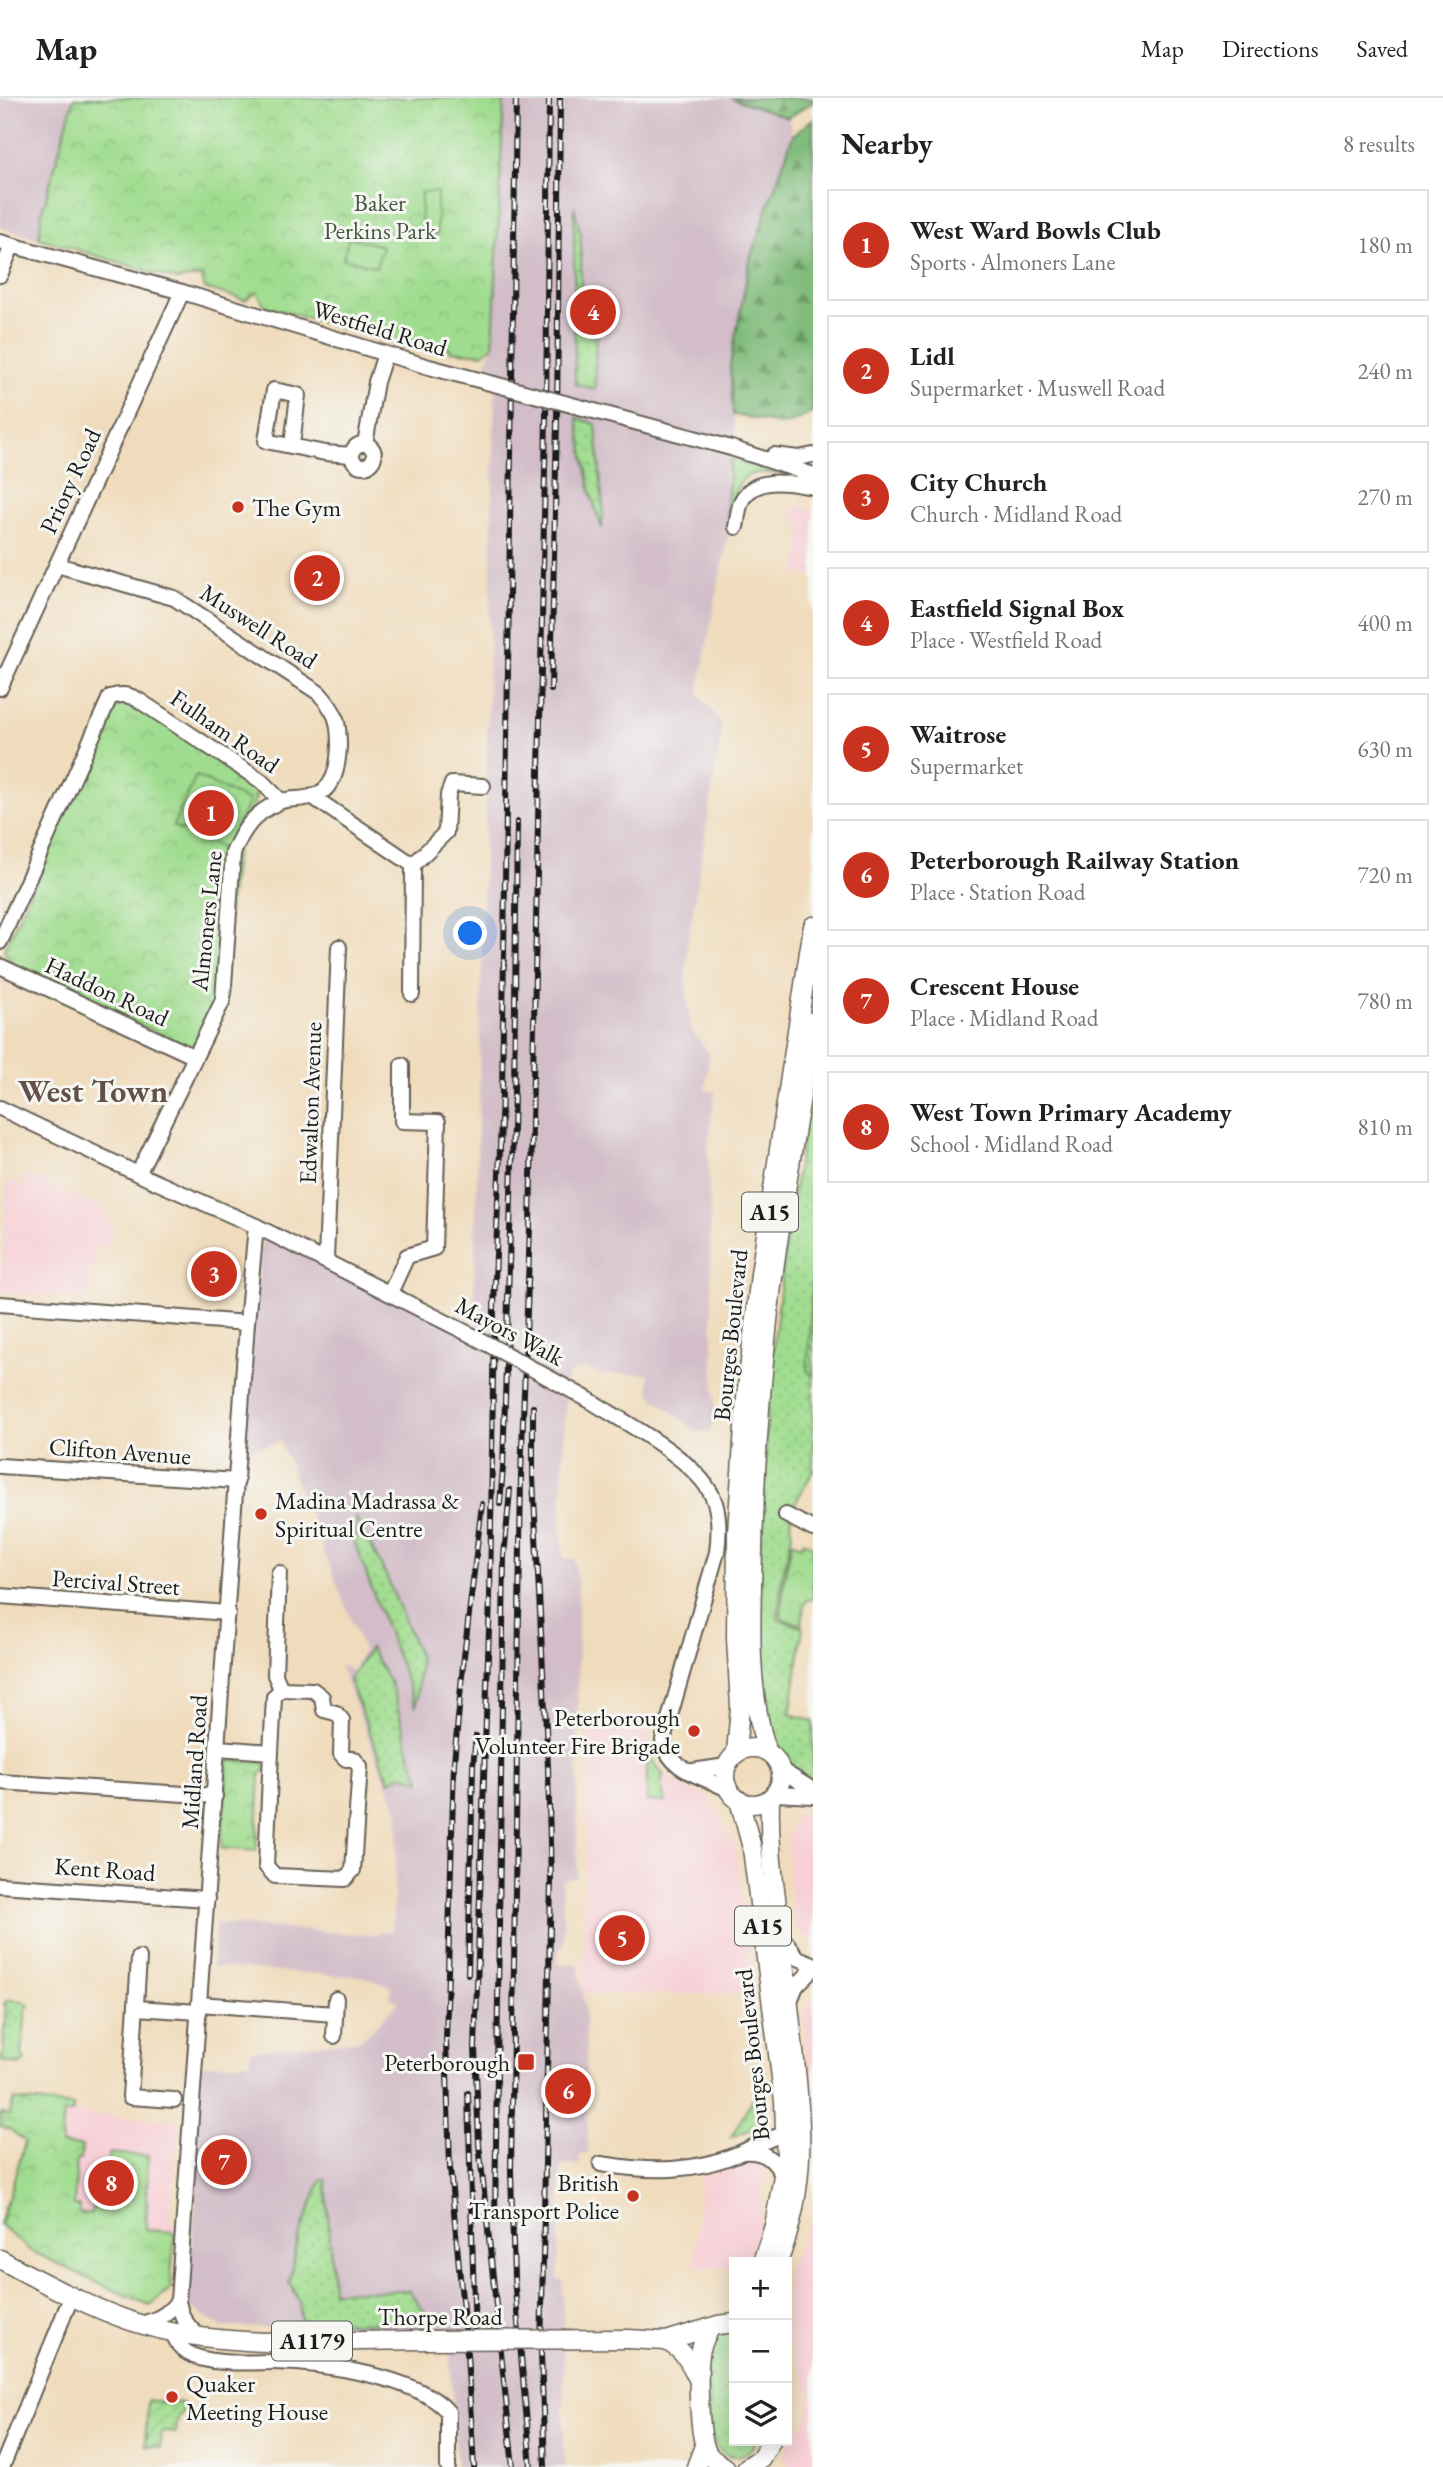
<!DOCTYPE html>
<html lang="en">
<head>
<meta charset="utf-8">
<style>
  :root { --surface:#fff; --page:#f2f2f2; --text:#222; --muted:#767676; --line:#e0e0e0; --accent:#c8321e }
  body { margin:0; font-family:"EB Garamond",serif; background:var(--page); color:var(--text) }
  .controls { position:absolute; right:21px; bottom:21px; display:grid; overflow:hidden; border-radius:0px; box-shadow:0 4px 18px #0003 }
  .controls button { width:63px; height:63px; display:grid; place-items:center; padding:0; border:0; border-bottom:2px solid var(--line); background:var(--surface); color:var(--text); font:35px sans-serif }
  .you { position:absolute; left:471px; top:836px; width:24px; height:24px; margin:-18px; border:5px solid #fff; border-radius:50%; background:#1a73e8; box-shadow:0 0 0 10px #1a73e833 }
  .badge { display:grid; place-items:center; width:46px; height:46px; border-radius:50%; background:var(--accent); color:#fff; font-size:23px; font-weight:700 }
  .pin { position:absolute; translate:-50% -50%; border:4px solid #fff; box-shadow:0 2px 7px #0006 }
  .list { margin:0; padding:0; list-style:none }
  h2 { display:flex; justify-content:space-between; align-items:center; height:91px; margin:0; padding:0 28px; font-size:30px }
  h2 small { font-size:23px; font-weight:400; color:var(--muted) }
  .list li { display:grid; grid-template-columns:46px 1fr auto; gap:21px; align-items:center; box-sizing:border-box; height:112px; margin:0 14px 14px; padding:0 14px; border:2px solid var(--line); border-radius:0px }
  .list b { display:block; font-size:26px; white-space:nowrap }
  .list p { margin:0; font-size:23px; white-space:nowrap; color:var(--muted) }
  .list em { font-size:23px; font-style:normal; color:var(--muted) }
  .icon { flex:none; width:38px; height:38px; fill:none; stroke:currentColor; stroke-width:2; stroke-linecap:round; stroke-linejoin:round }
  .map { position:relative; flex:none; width:813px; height:2369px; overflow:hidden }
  header { display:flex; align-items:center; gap:42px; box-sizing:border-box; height:98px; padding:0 35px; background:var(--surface); border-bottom:2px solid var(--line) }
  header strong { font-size:33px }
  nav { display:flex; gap:38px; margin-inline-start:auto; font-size:24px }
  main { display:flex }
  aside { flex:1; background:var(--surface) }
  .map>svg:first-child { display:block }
  .built { fill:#f7cfd5 }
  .industrial { fill:#d2bdc8 }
  .grass { fill:url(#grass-dots); stroke:#5e7c56; stroke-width:2 }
  .forest { fill:url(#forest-firs); stroke:#4e6c4b; stroke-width:2 }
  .park { fill:url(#park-crowns); stroke:#5e7c56; stroke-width:2 }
  .garden { fill:url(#garden-furrows); stroke:#5e7c56; stroke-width:2 }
  .pitch { fill:#a1dd90; stroke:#5e7c56; stroke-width:2 }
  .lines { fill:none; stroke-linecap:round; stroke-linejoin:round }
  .minor-casing { stroke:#665f54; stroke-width:18 }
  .major-casing { stroke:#665f54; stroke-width:21 }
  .minor { stroke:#fff; stroke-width:14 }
  .major { stroke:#fff; stroke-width:18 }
  .rail-casing { stroke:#1c1c1c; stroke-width:6 }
  .rail { stroke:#f6f6f2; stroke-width:3.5; stroke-dasharray:10; stroke-linecap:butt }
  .minor-bridge-casing { stroke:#665f54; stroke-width:18; stroke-linecap:butt }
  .major-bridge-casing { stroke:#665f54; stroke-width:21; stroke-linecap:butt }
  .minor-bridge { stroke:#fff; stroke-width:14 }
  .major-bridge { stroke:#fff; stroke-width:18 }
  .poi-dot { fill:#c8321e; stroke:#f6f6f2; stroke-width:2.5 }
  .labels { text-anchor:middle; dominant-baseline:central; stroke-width:6; stroke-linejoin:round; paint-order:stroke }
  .shield { fill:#f6f6f2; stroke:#5d5d5c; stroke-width:2 }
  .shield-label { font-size:23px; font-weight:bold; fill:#1c1c1c }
  .park-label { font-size:24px; fill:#44563f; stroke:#f6f6f2 }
  .street-label { font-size:24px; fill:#1c1c1c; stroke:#f6f6f2 }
  .poi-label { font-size:24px; fill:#1c1c1c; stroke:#f6f6f2; text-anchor:start }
  .district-label { font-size:32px; font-weight:bold; fill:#625049; stroke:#f6f6f2 }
</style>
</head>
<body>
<header>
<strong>Map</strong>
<nav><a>Map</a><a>Directions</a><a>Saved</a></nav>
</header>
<main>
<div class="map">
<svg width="813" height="2369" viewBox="0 0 813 2369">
  <defs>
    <pattern id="grass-dots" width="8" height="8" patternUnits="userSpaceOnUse" patternTransform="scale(1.75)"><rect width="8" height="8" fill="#a1dd90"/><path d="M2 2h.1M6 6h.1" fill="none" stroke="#8abd7c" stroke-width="1.8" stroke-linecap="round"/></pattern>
    <pattern id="forest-firs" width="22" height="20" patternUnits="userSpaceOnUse" patternTransform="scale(1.75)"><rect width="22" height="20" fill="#80bc7a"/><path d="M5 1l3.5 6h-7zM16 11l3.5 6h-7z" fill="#689863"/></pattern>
    <pattern id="park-crowns" width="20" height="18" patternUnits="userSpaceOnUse" patternTransform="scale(1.75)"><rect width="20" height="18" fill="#a1dd90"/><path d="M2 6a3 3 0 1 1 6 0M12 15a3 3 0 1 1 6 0" fill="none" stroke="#8abd7c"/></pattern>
    <pattern id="garden-furrows" width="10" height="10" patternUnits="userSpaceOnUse" patternTransform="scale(1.75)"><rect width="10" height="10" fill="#a1dd90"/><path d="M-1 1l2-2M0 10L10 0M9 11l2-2" fill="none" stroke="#8abd7c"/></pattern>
  </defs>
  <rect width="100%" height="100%" fill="#f6f6f2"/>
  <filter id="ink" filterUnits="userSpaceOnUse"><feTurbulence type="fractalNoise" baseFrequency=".0143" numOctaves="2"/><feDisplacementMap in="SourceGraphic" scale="14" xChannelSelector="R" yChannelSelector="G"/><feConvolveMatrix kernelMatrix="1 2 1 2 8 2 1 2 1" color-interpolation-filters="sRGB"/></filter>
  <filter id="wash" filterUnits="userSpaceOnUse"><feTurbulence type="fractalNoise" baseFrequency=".00686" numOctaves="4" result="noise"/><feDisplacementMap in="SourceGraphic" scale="28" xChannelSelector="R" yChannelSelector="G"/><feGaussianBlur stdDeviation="1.57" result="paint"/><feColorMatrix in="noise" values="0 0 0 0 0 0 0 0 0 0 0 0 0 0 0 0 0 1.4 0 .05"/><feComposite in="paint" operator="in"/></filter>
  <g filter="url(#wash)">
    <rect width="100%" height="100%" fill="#f0dcbc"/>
    <g class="built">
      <polygon points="795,407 813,411 813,478 796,476 802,425 793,422"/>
      <polygon points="23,1075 107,1113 105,1125 113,1126 110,1147 95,1146 90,1200 0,1194 7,1082 23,1088"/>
      <polygon points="588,1633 651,1635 652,1662 675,1685 707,1697 735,1747 754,1896 583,1896"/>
      <polygon points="813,1714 813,1843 796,1832 790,1797 787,1740 796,1718"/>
      <polygon points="813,1902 813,2006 803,1916"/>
      <polygon points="55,2014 178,2023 170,2124 176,2125 170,2192 150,2207 102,2187 44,2159"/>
      <polygon points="753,2064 760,2064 764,2072 761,2122 747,2164 734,2164 734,2171 694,2168 700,2079"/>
      <polygon points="813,2120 813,2369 788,2369 785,2352 809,2318 811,2297 787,2239 787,2169"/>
    </g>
    <g class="industrial">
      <polygon points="0,0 74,0 42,114 39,140 0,130"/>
      <polygon points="504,0 731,0 788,20 793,37 751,157 730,267 735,337 730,361 727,413 730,425 698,595 719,622 722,631 687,850 686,887 691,931 710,957 705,992 715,994 708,1050 715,1323 708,1335 697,1334 650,1296 649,1276 598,1276 598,1271 594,1274 587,1270 573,1273 566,1282 561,1426 563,1460 574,1461 578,1483 577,1780 562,1781 564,1845 559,1851 558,1866 578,1866 585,1911 588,2055 580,2057 580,2067 561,2067 558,2181 563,2182 564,2369 457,2369 450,2260 450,2230 426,2233 222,2229 187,2207 196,2098 196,2054 201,1967 250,1964 250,1953 361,1942 399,1904 389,1899 392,1889 365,1879 212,1869 215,1825 368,1837 392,1833 399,1715 339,1567 353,1573 363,1552 280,1343 245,1353 263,1127 469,1228 473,1246 495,293 486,265 493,248"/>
    </g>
    <g class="grass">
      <polygon points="574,108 581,137 581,230 596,232 595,291 575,286"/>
      <polygon points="577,320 596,326 603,410 602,431 591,396"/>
      <path d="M730,361L785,375C776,377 767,374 757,375C733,377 732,406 730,425L727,413Z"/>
      <polygon points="813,970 813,1373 791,1413 792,1437 782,1478 778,1521 803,1530 790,1616 813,1623 813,1680 809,1684 784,1662 773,1643 760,1598 758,1505 769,1285 785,1151"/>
      <polygon points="356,1419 385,1475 420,1560 416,1609 355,1446"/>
      <polygon points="370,1550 391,1586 412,1662 421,1683 403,1677 389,1683 349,1582"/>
      <polygon points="651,1657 652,1662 663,1676 661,1688 666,1704 647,1703 647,1659"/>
      <path d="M8,1902C16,1902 24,1901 29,1908L26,1910L22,1958L25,1962L19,1967L3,1963L0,1959L3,1957L6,1908L4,1906Z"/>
      <polygon points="756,1977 767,2025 731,2039 755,1997"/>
      <polygon points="321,2082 326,2082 333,2193 409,2193 424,2213 414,2224 302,2226 299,2204 289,2184 298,2141"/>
      <path d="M734,2232V2343H757C745,2364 721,2363 712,2340C710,2315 700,2260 713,2238C718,2232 727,2232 734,2232Z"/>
    </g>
    <g class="forest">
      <polygon points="731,0 813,0 813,4 788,20"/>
      <polygon points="813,21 812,315 785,327 733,317 730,267 751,157 793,37"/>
    </g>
    <g class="park">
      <polygon points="74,0 504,0 493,248 483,256 450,253 450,250 426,247 410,250 265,208 257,194 245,202 204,190 202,178 177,182 39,140 42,114"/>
      <polygon points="121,603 135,606 252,684 257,694 253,709 239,729 217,900 192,951 14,869 4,852 112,613"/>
      <polygon points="813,1176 813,1278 807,1272"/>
      <polygon points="804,1443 813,1448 813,1501 807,1502 804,1507 802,1527 783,1521 781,1518 784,1481 792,1444 801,1448"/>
      <polygon points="228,1662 265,1665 265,1673 260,1677 256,1753 221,1750"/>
      <polygon points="14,2002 73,2008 73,2015 64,2015 61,2046 82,2048 81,2061 77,2061 74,2108 79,2108 79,2115 91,2116 92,2110 105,2111 109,2055 148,2058 146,2132 175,2134 170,2192 150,2207 102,2187 29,2152 0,2127 25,2044 10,2031 0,2028 1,2015 9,2017"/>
    </g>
    <polygon class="garden" points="148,2302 171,2307 172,2304 183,2305 182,2315 178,2319 176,2335 162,2334 160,2350 145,2347"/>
    <g class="pitch">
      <rect x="421" y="94" width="16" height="42"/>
      <polygon points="349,139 382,148 376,169 343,160"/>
      <polygon points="196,678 249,703 226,752 173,728"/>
    </g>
  </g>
  <g filter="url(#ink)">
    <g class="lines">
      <g class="minor-casing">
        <g id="minor">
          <polyline points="0,144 182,194 429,269 494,286"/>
          <polyline points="0,177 12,148"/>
          <polyline points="365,346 376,284 385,256"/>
          <circle cx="363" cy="357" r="11"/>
          <polyline points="292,347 298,297 274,292 266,343 325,355 352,357"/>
          <polyline points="731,350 813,377"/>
          <polyline points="774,357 798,360 813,357"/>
          <path d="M736,429C738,420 738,409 742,402C756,377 790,385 813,389"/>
          <path d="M57,467L174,500L319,595C336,614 339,622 339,648C338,669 335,693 310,699C300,702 288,700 279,704C254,715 243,731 233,755L223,902L138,1076"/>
          <polyline points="0,590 182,194"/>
          <polyline points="313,699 413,767"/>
          <path d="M0,844L110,599C122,596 129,596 140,603L261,683L281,703"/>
          <polyline points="0,868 195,959"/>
          <polyline points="412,896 413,767 446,734 448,697 452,686 483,688"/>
          <polyline points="0,1010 138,1076 256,1128 473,1238"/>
          <polyline points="326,1161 339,849"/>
          <polyline points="390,1195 407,1158 434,1150 438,1024 402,1023 402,967"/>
          <polyline points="0,1206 247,1225"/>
          <path d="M589,1302C625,1325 703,1364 715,1405C720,1421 719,1438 717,1454L663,1642C669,1674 704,1678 729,1692"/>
          <polyline points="0,1368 237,1383"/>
          <polyline points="786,1417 813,1431"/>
          <polyline points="279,1475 275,1577 281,1591"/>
          <polyline points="0,1498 228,1515"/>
          <polyline points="218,1650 271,1654 266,1768 275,1778 345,1781 353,1772 360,1668 354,1661 346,1661 341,1656 342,1622 336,1615 324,1612 322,1599 313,1592 281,1591 274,1599 271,1654"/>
          <polyline points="781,1672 813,1692"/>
          <polyline points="693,1673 726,1668"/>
          <polyline points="0,1684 215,1698"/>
          <polyline points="776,1696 813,1698"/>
          <polyline points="0,1787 207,1801"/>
          <polyline points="782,1839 798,1860 813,1866"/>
          <polyline points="139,1860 130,1999 174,2002"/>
          <polyline points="790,1903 796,1888 813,1871"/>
          <polyline points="199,1906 335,1916"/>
          <polyline points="136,1910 199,1914"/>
          <polyline points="334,1938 336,1901"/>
          <path d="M742,2054C763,2052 774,2060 783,2079"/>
          <path d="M601,2066C650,2074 694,2075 740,2055C756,2048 768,2040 785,2036L793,2043"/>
          <path d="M140,2226C157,2222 167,2217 178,2203"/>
          <path d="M172,2234C176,2242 180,2251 188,2255C209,2268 250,2264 274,2264C320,2265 418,2278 448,2314V2369"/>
          <path d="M199,2238C186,2227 181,2219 178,2203L247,1225L256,1128"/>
          <polyline points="2,2369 72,2197"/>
        </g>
      </g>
      <g class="major-casing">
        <g id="major">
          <circle cx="753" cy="1678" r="28"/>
          <path d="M767,1653C747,1589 751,1520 753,1453C755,1362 762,1270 773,1179C785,1093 800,1008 813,923"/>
          <polyline points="736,1655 740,1609 736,1540 737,1435 746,1299 760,1176 813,828"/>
          <path d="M770,1701C769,1737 772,1772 777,1807C783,1853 788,1899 793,1944C802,2022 808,2089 778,2164"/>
          <polyline points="739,1702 752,1750 784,2003 786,2061 774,2128 762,2164"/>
          <path d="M0,2161C39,2183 97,2213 140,2226C227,2253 335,2242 426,2242"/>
          <path d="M710,2231C706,2237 703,2244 701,2251C697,2270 698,2340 708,2356C712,2362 718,2365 725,2369"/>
          <polyline points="628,2241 666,2243 718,2227 734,2225"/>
          <path d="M666,2243C683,2252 689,2262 697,2279"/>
          <polyline points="696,2369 704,2348"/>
          <polyline points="747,2369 761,2360 771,2343"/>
        </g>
      </g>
      <use href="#minor" class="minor"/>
      <use href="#major" class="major"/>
      <g class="rail-casing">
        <g id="rail">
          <polyline points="551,592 557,323 560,0"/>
          <polyline points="533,1309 533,1380 548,1669 551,1782 541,2256 545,2369"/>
          <polyline points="500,1406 503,1370 514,996 517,724"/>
          <polyline points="468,1876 473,1668 476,1638"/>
          <polyline points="468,1995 475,2240"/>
          <polyline points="495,2120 504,1459 510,1392"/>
          <polyline points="474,2369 467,2256 450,2070 446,1943 454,1664 463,1567 482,1406"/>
          <polyline points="513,2369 479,2046 475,1949 490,1500 494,1210 502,996 516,0"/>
          <polyline points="531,2369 514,2180 511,2073 521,1378 530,1129 546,319 549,0"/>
        </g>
      </g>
      <use href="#rail" class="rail"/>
      <g class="minor-bridge-casing">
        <g id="minor-bridge">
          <polyline points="494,286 731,350"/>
          <polyline points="473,1238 589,1302"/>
        </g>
      </g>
      <g class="major-bridge-casing">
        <polyline id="major-bridge" points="426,2242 628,2241"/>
      </g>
      <use href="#minor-bridge" class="minor-bridge"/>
      <use href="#major-bridge" class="major-bridge"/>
    </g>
  </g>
  <g class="poi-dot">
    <circle cx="238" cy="409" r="7"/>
    <circle cx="261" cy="1416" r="7"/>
    <circle cx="694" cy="1633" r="7"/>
    <rect x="517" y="1955" width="18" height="18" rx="3.5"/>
    <circle cx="633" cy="2098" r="7"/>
    <circle cx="172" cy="2299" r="7"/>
  </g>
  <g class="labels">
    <g class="shield">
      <rect x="742" y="1094.5" width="56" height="39" rx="5"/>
      <rect x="735" y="1808.5" width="56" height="39" rx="5"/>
      <rect x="272" y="2223.5" width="80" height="39" rx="5"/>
    </g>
    <g class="shield-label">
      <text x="770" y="1114">A15</text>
      <text x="763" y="1828">A15</text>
      <text x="312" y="2243">A1179</text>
    </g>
    <g class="park-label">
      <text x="380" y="104">Baker<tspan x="380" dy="28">Perkins Park</tspan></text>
    </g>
    <g class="street-label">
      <text transform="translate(380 230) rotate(17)">Westfield Road</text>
      <text transform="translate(70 383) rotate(-65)">Priory Road</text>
      <text transform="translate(259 528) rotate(33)">Muswell Road</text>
      <text transform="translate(225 633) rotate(35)">Fulham Road</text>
      <text transform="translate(206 823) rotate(-84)">Almoners Lane</text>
      <text transform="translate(107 893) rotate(25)">Haddon Road</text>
      <text transform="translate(310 1005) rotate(-88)">Edwalton Avenue</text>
      <text transform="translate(510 1233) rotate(28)">Mayors Walk</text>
      <text transform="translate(730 1237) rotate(-84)">Bourges Boulevard</text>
      <text transform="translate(120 1353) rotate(4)">Clifton Avenue</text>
      <text transform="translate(116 1484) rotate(4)">Percival Street</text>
      <text transform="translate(194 1664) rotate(-86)">Midland Road</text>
      <text transform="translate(105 1771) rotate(4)">Kent Road</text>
      <text transform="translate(752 1957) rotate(-96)">Bourges Boulevard</text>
      <text x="440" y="2218">Thorpe Road</text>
    </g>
    <g class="poi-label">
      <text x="252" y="409">The Gym</text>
      <text x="275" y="1402">Madina Madrassa &amp;<tspan x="275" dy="28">Spiritual Centre</tspan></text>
      <text x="680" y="1619" text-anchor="end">Peterborough<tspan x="680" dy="28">Volunteer Fire Brigade</tspan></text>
      <text x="510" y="1964" text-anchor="end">Peterborough</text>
      <text x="619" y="2084" text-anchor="end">British<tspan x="619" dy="28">Transport Police</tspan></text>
      <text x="186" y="2285">Quaker<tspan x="186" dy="28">Meeting House</tspan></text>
    </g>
    <g class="district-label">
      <text x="93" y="993">West Town</text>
    </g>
  </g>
</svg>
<div class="controls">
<button>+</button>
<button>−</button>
<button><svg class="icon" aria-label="layers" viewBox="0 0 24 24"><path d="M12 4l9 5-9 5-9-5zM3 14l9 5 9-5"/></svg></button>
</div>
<div class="you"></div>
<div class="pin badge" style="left:211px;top:715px">1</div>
<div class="pin badge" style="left:317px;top:480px">2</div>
<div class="pin badge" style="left:214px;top:1176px">3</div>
<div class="pin badge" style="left:593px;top:214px">4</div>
<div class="pin badge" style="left:622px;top:1840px">5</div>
<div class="pin badge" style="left:568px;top:1993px">6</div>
<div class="pin badge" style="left:224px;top:2064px">7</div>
<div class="pin badge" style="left:111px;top:2085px">8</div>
</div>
<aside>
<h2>Nearby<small>8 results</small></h2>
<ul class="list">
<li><span class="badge">1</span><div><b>West Ward Bowls Club</b><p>Sports · Almoners Lane</p></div><em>180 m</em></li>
<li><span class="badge">2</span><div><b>Lidl</b><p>Supermarket · Muswell Road</p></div><em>240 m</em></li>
<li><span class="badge">3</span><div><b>City Church</b><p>Church · Midland Road</p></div><em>270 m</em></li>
<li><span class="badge">4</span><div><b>Eastfield Signal Box</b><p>Place · Westfield Road</p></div><em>400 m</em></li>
<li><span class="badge">5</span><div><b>Waitrose</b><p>Supermarket</p></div><em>630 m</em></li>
<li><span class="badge">6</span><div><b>Peterborough Railway Station</b><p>Place · Station Road</p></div><em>720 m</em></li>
<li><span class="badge">7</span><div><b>Crescent House</b><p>Place · Midland Road</p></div><em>780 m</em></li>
<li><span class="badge">8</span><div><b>West Town Primary Academy</b><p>School · Midland Road</p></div><em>810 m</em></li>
</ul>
</aside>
</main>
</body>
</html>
